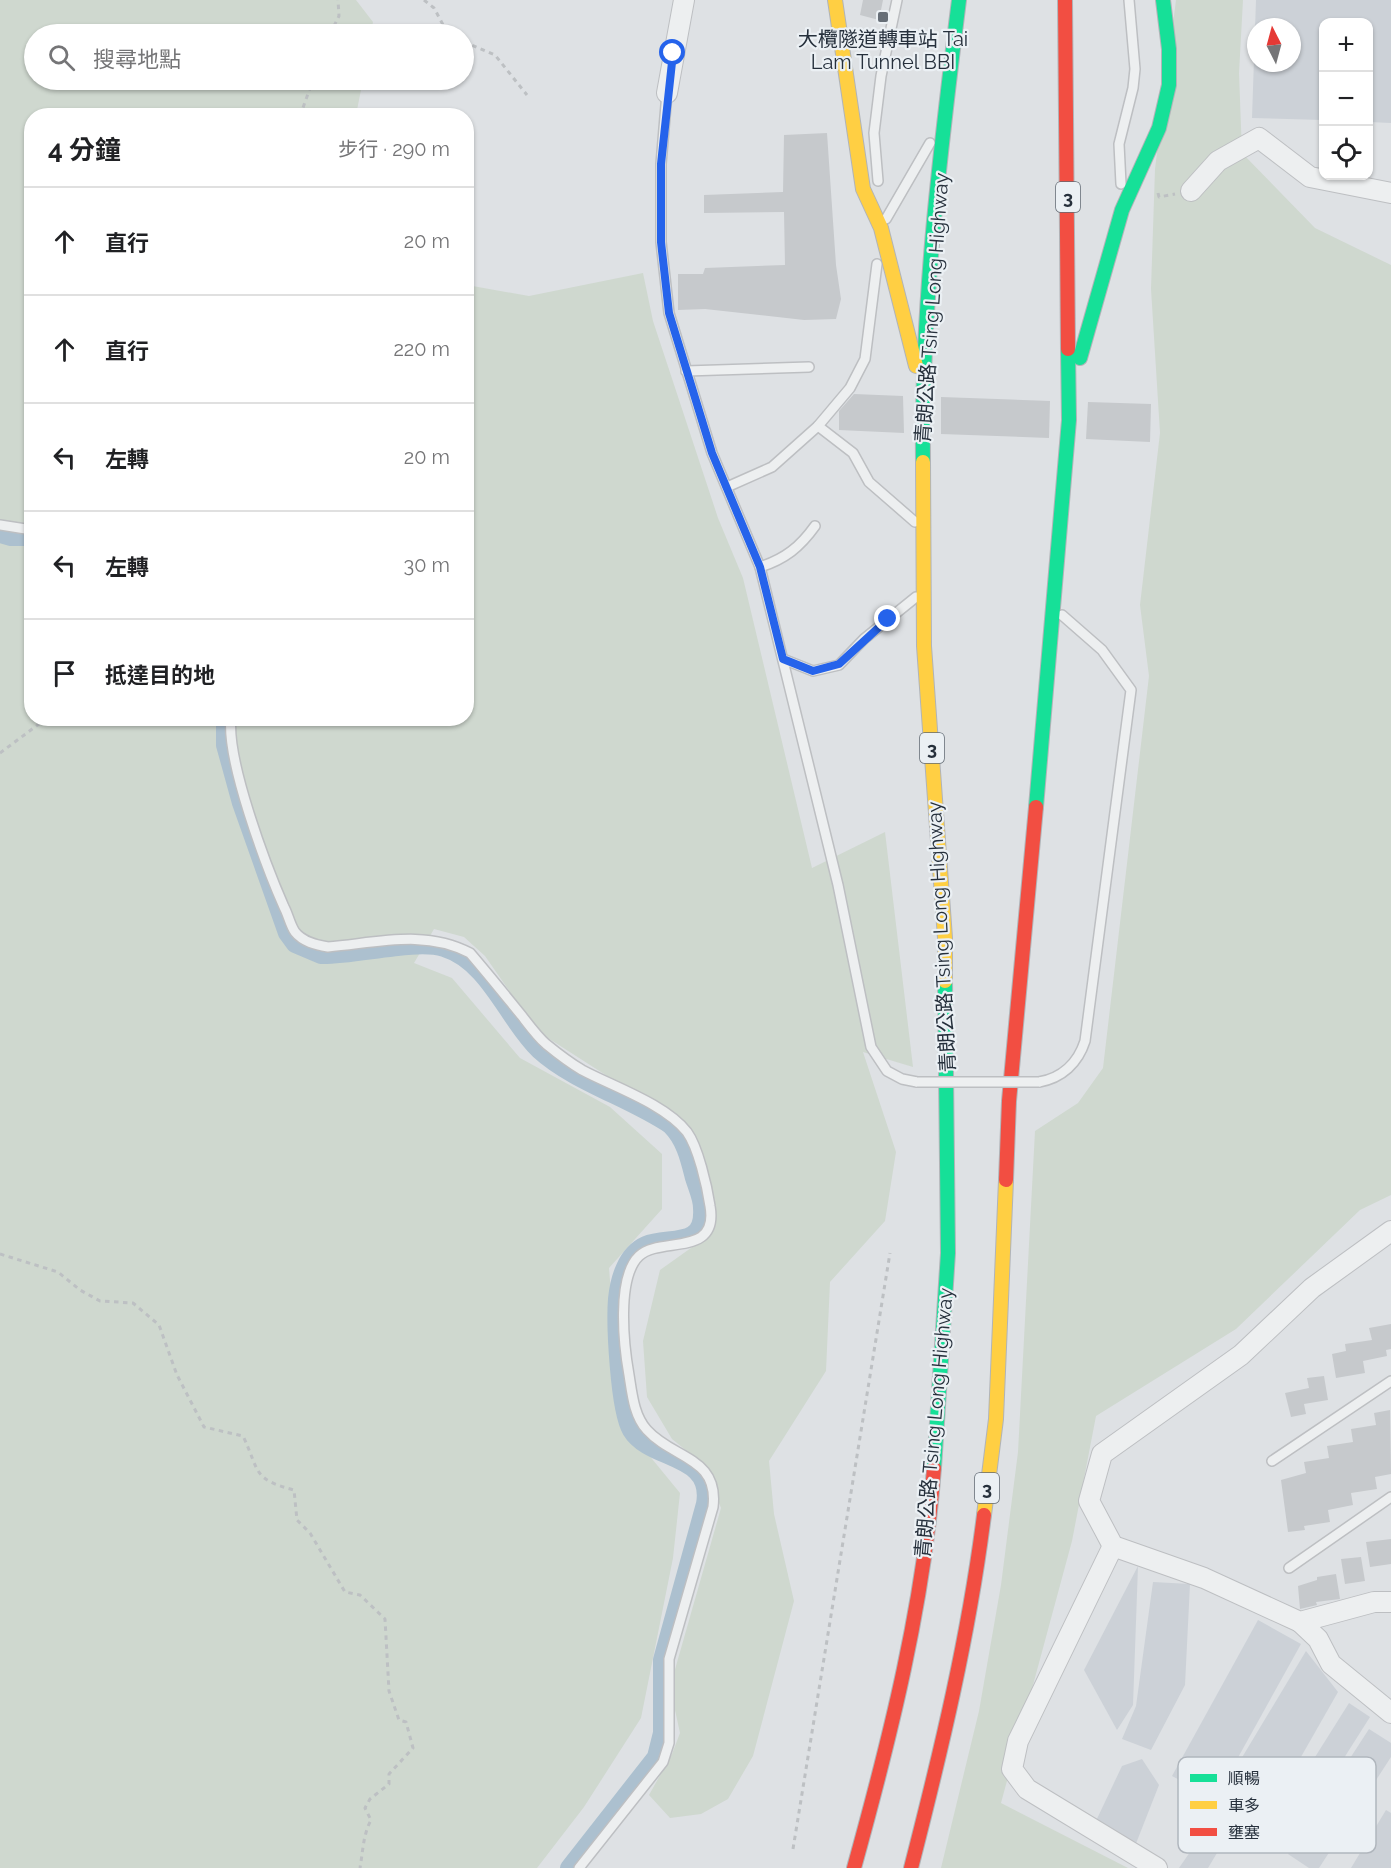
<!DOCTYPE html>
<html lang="zh-TW">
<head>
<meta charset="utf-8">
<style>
  :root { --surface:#fff; --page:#f6f6f6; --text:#202124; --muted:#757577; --line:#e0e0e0 }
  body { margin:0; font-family:Raleway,"Noto Sans TC",sans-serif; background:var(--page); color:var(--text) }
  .controls { position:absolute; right:18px; top:18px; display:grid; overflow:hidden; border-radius:12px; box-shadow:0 2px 4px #0004 }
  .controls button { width:54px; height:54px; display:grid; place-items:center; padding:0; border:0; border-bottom:2px solid var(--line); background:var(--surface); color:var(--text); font:30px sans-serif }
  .compass { position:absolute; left:1247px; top:18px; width:54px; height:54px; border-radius:50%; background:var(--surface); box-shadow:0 2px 4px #0004; rotate:354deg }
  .stop { position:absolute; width:18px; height:18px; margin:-14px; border:4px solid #2563eb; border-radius:50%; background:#fff }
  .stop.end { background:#2563eb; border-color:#fff; box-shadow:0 2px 6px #0008 }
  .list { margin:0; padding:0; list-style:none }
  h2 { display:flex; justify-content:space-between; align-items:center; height:78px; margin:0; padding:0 24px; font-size:26px }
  h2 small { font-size:20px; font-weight:400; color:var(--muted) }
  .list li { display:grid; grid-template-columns:39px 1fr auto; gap:18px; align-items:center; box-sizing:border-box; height:108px; padding:0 24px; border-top:2px solid var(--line) }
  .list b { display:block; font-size:22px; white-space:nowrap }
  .list em { font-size:20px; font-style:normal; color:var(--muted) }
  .icon { flex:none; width:33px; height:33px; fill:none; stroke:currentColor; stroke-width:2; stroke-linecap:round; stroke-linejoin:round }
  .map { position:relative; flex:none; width:1391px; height:1868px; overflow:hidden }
  .search { position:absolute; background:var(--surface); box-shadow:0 2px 4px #0004; left:24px; top:24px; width:450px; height:66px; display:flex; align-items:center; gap:15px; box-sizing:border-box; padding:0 21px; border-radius:33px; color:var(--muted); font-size:22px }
  .panel { position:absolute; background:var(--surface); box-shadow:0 2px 4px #0004; left:24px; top:108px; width:450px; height:618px; border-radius:24px }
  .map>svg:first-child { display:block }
  .built { fill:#ccd1d7; fill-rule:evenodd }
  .green { fill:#cfd8cf }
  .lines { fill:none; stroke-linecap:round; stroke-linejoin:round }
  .canal { stroke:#acc0cf; stroke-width:18 }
  .building { fill:#c6c9cc }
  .lane-casing { stroke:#bdbfc2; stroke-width:12 }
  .street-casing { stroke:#bdbfc2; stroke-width:22 }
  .fast-casing { stroke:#b1b4b8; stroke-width:16 }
  .slow-casing { stroke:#b1b4b8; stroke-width:16 }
  .jam-casing { stroke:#b1b4b8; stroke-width:16 }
  .path { stroke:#bdc0c3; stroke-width:3; stroke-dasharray:4.5 4.5; stroke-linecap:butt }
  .lane { stroke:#edeff0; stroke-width:9 }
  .street { stroke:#edeff0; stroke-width:20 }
  .fast { stroke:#16e098; stroke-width:14 }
  .slow { stroke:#ffcf43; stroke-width:14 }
  .jam { stroke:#f24e42; stroke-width:14 }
  .lane-bridge-casing { stroke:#bdbfc2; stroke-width:12; stroke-linecap:butt }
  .lane-bridge { stroke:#edeff0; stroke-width:9 }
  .route { stroke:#2563eb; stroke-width:8 }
  .poi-dot { fill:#666e77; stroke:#ebf0f4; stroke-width:2 }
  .labels { text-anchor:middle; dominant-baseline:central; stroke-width:4.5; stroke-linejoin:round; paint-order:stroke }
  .shield { fill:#ebf0f4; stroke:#616a73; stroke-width:1.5 }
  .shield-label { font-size:18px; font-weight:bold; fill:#26303c }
  .poi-label { font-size:20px; fill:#26303c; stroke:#ebf0f4 }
  .street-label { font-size:20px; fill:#26303c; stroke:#ebf0f4 }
  .key { fill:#ebf0f4; stroke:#b0b6bd; stroke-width:1.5 }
  .key-label { font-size:16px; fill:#26303c }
</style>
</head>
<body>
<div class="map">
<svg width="1391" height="1868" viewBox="0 0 1391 1868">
  <rect width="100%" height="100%" fill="#dee1e4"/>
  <g class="built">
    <path d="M1256,0H1391V123L1369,122L1368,22H1324L1323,120L1252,118ZM1256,27H1292V63H1256Z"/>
    <polygon points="1138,1566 1133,1705 1117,1730 1084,1670"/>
    <polygon points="1153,1582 1190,1584 1185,1685 1151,1750 1122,1739 1136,1706"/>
    <polygon points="1258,1620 1301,1644 1215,1799 1172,1776"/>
    <polygon points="1306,1651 1338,1692 1253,1841 1208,1814"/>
    <polygon points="1349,1703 1370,1717 1287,1848 1266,1835"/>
    <polygon points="1369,1729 1391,1743 1391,1757 1319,1868 1309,1868 1288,1854"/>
    <polygon points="1142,1759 1159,1785 1135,1846 1095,1823 1122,1766"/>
    <polygon points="1386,1810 1391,1813 1391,1868 1351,1868"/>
    <polygon points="1197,1842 1217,1853 1208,1868 1179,1868"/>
  </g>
  <g class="green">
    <polygon points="0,0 356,0 373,22 371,34 34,34 34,80 363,80 356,115 32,116 32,718 466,718 467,285 529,296 643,273 653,321 718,518 743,578 812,868 885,832 913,1067 863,1052 896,1152 885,1221 830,1282 826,1371 769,1461 774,1514 794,1601 753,1756 728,1799 701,1814 670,1818 649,1795 672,1754 680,1733 670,1687 721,1508 704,1465 672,1439 647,1397 643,1341 660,1270 712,1233 716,1210 707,1170 680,1117 615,1081 537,1031 485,956 464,937 434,929 414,963 452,978 520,1058 610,1107 662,1154 662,1209 609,1268 621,1421 680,1493 673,1558 641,1718 584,1807 537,1868 0,1868"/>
    <polygon points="1176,0 1243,0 1239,73 1242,153 1315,228 1391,265 1391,1195 1360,1210 1236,1329 1096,1416 1072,1541 1001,1803 1128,1868 941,1868 979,1711 1001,1585 1018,1452 1035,1131 1078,1103 1103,1068 1149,676 1140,605 1160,433 1151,289 1155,169"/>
  </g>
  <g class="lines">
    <g class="canal">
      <polyline points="0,534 11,537 32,537"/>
      <path d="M225,718V745L241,803L287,933L295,944L321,955C355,956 416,939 444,948C489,962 507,1019 539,1050C574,1082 630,1098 670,1125C685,1140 689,1158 694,1178C697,1188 702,1198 702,1208C705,1250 667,1235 646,1245C626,1254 619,1279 617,1299C615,1323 619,1410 631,1430C650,1462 714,1453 705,1504L662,1660V1733L656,1757L569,1868"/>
    </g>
  </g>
  <g class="building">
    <polygon points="863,0 883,0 879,20 860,15"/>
    <polygon points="827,133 836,265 841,299 836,319 804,320 705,309 678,310 678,274 703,274 705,268 785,265 784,212 704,213 704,195 783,192 784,135"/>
    <polygon points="854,394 903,396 904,433 839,430 839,411"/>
    <polygon points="941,397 1050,401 1049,438 941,434"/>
    <polygon points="1088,402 1151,404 1150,442 1086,439"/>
    <polygon points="1391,1324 1391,1349 1386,1350 1387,1356 1363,1361 1365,1373 1336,1378 1332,1354 1346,1351 1345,1344 1372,1340 1369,1328"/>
    <polygon points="1324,1376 1328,1400 1304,1404 1306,1414 1291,1417 1285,1393 1309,1388 1307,1378"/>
    <polygon points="1390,1410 1391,1474 1375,1477 1377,1489 1351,1493 1353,1505 1328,1510 1330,1522 1304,1526 1305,1530 1288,1532 1281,1480 1306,1473 1304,1462 1329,1458 1327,1446 1353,1442 1351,1429 1376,1425 1374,1413"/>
    <polygon points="1391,1539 1391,1564 1370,1567 1366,1542"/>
    <polygon points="1361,1557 1365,1581 1345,1584 1341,1559"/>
    <polygon points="1336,1574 1340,1599 1316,1602 1317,1605 1300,1609 1298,1586 1317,1580 1317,1577"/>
  </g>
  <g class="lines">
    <g class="lane-casing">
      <g id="lane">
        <polyline points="667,93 661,164 661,242 669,313 712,453 760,567 838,885 871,1047 887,1071 902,1079 917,1082"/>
        <polyline points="878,181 874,133 881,76 897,0"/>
        <polyline points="1121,184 1119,144 1133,88 1135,69 1129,0"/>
        <polyline points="886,219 930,143"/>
        <polyline points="686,371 809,367"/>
        <polyline points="818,426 853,453 869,482 915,522"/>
        <polyline points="727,487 772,467 818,426 850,388 865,359 877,264"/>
        <polyline points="0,525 32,530"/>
        <path d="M760,567C785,559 800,547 815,526"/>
        <polyline points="783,659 813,671 839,665 864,639 916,597"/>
        <path d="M231,718C226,760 266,866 284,907C288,914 290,925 295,932C303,942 316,945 328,947C376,943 425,929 470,953C488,974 505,995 522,1016C529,1025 537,1036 546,1044C557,1053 570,1063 582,1070C614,1087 665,1104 687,1132C698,1147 707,1186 710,1206C719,1258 660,1236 639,1256C616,1278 624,1347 629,1375C632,1394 634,1416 647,1430C673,1459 719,1457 713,1507L669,1659V1743L663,1762L579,1868"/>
        <path d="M1039,1082C1062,1078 1078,1063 1085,1041L1131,690L1102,650L1062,615"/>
        <polyline points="1272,1461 1391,1381"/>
        <polyline points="1289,1568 1391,1497"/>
      </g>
    </g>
    <g class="street-casing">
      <g id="street">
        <polyline points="667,93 684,0"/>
        <polyline points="1191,191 1218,161 1259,138 1310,177 1391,193"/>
        <polyline points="1391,1231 1312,1288 1241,1355 1102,1454 1089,1501 1113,1546 1204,1578 1300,1622 1374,1602 1391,1602"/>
        <polyline points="1113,1546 1018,1741 1012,1769 1027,1789 1157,1868"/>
        <polyline points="1300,1622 1318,1639 1331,1664 1391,1713"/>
      </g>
    </g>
    <g class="fast-casing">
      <g id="fast">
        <polyline points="1080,358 1122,210 1159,128 1169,85 1169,49 1163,0"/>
        <path d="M923,462C921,308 940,153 959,0"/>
        <polyline points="1036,807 1069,420 1068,349"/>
        <polyline points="934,1468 948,1253 945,981"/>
      </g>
    </g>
    <g class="slow-casing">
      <g id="slow">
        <polyline points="835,0 863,189 881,228 916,366"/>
        <polyline points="923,462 924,646 945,938 945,981"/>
        <polyline points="984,1515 996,1419 1006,1180"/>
      </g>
    </g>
    <g class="jam-casing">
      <g id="jam">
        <polyline points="1065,0 1068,349"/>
        <polyline points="1006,1180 1009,1101 1036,807"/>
        <path d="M854,1868C890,1738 924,1603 934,1468"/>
        <path d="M911,1868C941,1751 969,1635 984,1515"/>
      </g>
    </g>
    <g class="path">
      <polyline points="424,0 434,8 448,34"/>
      <polyline points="330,34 339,16 338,0"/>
      <polyline points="464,42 495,55 527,95"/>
      <polyline points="300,116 313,80"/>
      <polyline points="1158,193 1159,197 1175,194"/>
      <polyline points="0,753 47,718"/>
      <path d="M0,1254L58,1272L80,1290L100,1301L133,1303L159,1325L177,1375L204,1427L243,1436C260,1472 252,1479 294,1490L297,1520L310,1533L345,1592L360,1595L385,1619L389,1691L399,1720L406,1722L413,1748L389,1774V1784L370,1799L365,1808L371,1820C363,1835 363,1851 360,1868"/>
      <polyline points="793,1849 890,1253"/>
    </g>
    <use href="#lane" class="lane"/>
    <use href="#street" class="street"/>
    <use href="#fast" class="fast"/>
    <use href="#slow" class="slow"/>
    <use href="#jam" class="jam"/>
    <g class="lane-bridge-casing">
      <polyline id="lane-bridge" points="917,1082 1039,1082"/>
    </g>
    <use href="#lane-bridge" class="lane-bridge"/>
  </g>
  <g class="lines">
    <polyline class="route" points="673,53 661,164 661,242 669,313 712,453 760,567 783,659 813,671 839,664 888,619"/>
  </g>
  <rect class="poi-dot" x="877" y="11" width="12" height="12" rx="3"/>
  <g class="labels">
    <g class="shield">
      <rect x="1056" y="182" width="24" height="30" rx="4.5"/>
      <rect x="920" y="733" width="24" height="30" rx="4.5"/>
      <rect x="975" y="1473" width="24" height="30" rx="4.5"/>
    </g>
    <g class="shield-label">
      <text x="1068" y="197">3</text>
      <text x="932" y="748">3</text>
      <text x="987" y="1488">3</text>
    </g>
    <g class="poi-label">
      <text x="883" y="39">大欖隧道轉車站 Tai<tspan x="883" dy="23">Lam Tunnel BBI</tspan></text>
    </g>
    <g class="street-label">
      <text transform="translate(932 308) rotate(-86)">青朗公路 Tsing Long Highway</text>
      <text transform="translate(941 937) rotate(-93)">青朗公路 Tsing Long Highway</text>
      <text transform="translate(934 1423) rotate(-85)">青朗公路 Tsing Long Highway</text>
    </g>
  </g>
  <rect x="1178" y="1757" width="198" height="96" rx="9" class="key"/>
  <rect x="1190" y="1774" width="27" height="8" fill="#16e098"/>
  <rect x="1190" y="1801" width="27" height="8" fill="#ffcf43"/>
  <rect x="1190" y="1828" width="27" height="8" fill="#f24e42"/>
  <g class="key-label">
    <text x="1228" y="1784">順暢</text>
    <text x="1228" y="1811">車多</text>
    <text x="1228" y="1838">壅塞</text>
  </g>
</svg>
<div class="controls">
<button>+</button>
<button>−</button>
<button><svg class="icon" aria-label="locate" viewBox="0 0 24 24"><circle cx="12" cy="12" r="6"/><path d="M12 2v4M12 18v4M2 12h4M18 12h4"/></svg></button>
</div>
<svg class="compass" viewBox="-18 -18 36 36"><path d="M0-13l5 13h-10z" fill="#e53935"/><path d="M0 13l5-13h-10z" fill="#757577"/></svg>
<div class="stop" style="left:673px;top:53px"></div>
<div class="stop end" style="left:888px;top:619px"></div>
<div class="search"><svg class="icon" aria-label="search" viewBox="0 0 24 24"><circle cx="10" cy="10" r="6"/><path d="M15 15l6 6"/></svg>搜尋地點</div>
<section class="panel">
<h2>4 分鐘<small>步行 · 290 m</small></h2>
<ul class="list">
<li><svg class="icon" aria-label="ahead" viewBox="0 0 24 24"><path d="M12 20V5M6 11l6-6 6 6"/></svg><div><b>直行</b></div><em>20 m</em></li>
<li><svg class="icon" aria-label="ahead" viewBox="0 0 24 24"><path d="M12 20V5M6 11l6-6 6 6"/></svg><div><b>直行</b></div><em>220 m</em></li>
<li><svg class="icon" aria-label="left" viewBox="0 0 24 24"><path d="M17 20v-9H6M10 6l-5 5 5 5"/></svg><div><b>左轉</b></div><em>20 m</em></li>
<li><svg class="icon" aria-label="left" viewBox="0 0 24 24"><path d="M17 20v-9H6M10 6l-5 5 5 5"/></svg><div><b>左轉</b></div><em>30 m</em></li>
<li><svg class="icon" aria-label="arrive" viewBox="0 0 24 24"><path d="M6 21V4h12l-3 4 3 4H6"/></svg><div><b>抵達目的地</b></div></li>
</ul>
</section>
</div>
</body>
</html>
